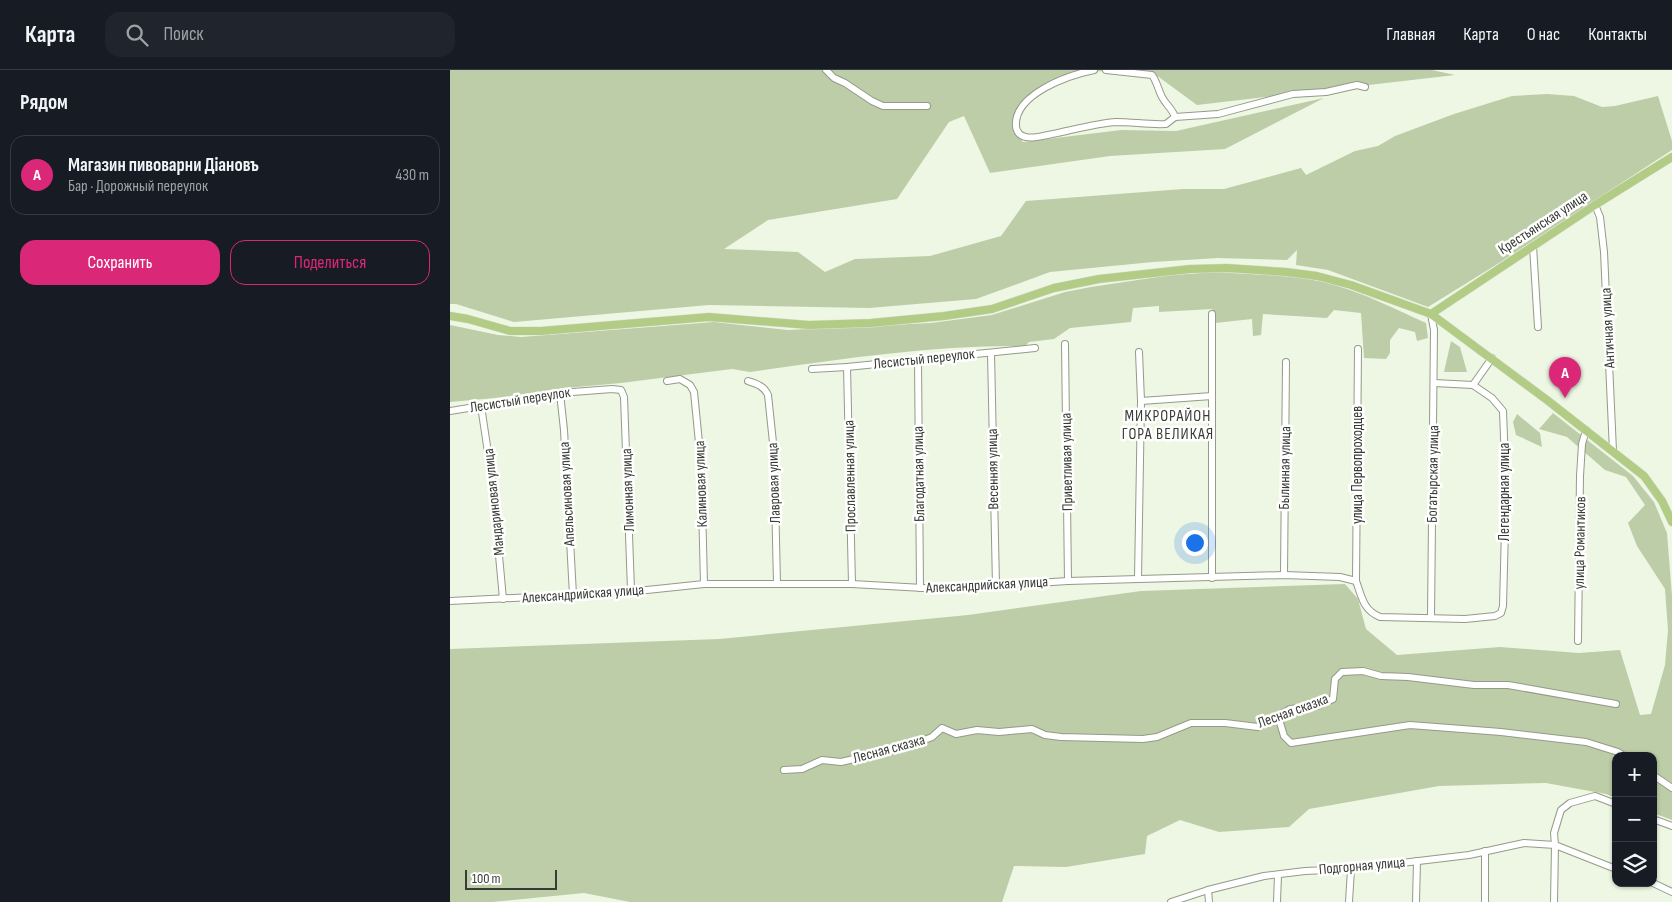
<!DOCTYPE html>
<html lang="ru">
<head>
<meta charset="utf-8">
<style>
  :root { --surface:#171b24; --page:#20242c; --text:#f1f3f6; --muted:#9ea1a6; --line:#363941; --accent:#db2777 }
  body { margin:0; font-family:"Sofia Sans Condensed",sans-serif; background:var(--page); color:var(--text) }
  .controls { position:absolute; right:15px; bottom:15px; display:grid; overflow:hidden; border-radius:10px; box-shadow:0 1px 4px #0004 }
  .controls button { width:45px; height:45px; display:grid; place-items:center; padding:0; border:0; border-bottom:1px solid var(--line); background:var(--surface); color:var(--text); font:25px sans-serif }
  .scale { position:absolute; left:15px; bottom:12px; width:92px; box-sizing:border-box; padding-left:5px; border:2px solid #393c35; border-top:0; font-size:14px; line-height:18px; white-space:nowrap; color:#393c35; -webkit-text-stroke:4px #fff; paint-order:stroke }
  .you { position:absolute; left:744px; top:472px; width:18px; height:18px; margin:-12px; border:4px solid #fff; border-radius:50%; background:#1a73e8; box-shadow:0 0 0 8px #1a73e833 }
  .badge { display:grid; place-items:center; width:32px; height:32px; border-radius:50%; background:var(--accent); color:#fff; font-size:16px; font-weight:700 }
  .pin { position:absolute; translate:-50% -41px; filter:drop-shadow(0 1px 2px #0008) }
  .pin::after { content:''; position:absolute; top:26px; width:18px; height:15px; background:inherit; clip-path:polygon(0 0,100% 0,50% 100%) }
  .list { margin:0; padding:0; list-style:none }
  h2 { display:flex; justify-content:space-between; align-items:center; height:65px; margin:0; padding:0 20px; font-size:21px }
  h2 small { font-size:16px; font-weight:400; color:var(--muted) }
  .list li { display:grid; grid-template-columns:32px 1fr auto; gap:15px; align-items:center; box-sizing:border-box; height:80px; margin:0 10px 10px; padding:0 10px; border:1px solid var(--line); border-radius:15px }
  .list b { display:block; font-size:19px; white-space:nowrap }
  .list p { margin:0; font-size:16px; white-space:nowrap; color:var(--muted) }
  .list em { font-size:16px; font-style:normal; color:var(--muted) }
  .actions { display:flex; gap:10px; padding:15px 20px }
  .actions a { flex:1; padding:11px 0; border:1px solid var(--accent); border-radius:15px; text-align:center; font-size:18px; color:var(--accent) }
  .actions .main { background:var(--accent); color:#fff }
  .icon { flex:none; width:28px; height:28px; fill:none; stroke:currentColor; stroke-width:2; stroke-linecap:round; stroke-linejoin:round }
  .map { position:relative; flex:none; width:1222px; height:832px; overflow:hidden }
  header { display:flex; align-items:center; gap:30px; box-sizing:border-box; height:70px; padding:0 25px; background:var(--surface); border-bottom:1px solid var(--line) }
  header strong { font-size:24px }
  nav { display:flex; gap:28px; margin-inline-start:auto; font-size:18px }
  .search { width:350px; height:45px; background:var(--page); display:flex; align-items:center; gap:12px; box-sizing:border-box; padding:0 18px; border-radius:15px; color:var(--muted); font-size:19px }
  main { display:flex }
  aside { flex:1; background:var(--surface) }
  .map>svg:first-child { display:block }
  .green { fill:#bdcda7 }
  .lines { fill:none; stroke-linecap:round; stroke-linejoin:round }
  .minor-casing { stroke:#939b89; stroke-width:8 }
  .major-casing { stroke:#dfe0df; stroke-width:9 }
  .minor { stroke:#fff; stroke-width:6 }
  .major { stroke:#b3cc85; stroke-width:8 }
  .labels { text-anchor:middle; dominant-baseline:central; stroke-width:5; stroke-linejoin:round; paint-order:stroke }
  .street-label { font-size:15px; fill:#393c35; stroke:#fff }
  .neighbourhood-label { font-size:16px; letter-spacing:1px; fill:#393c35; stroke:#fff }
</style>
</head>
<body>
<header>
<strong>Карта</strong>
<div class="search"><svg class="icon" aria-label="search" viewBox="0 0 24 24"><circle cx="10" cy="10" r="6"/><path d="M15 15l6 6"/></svg>Поиск</div>
<nav><a>Главная</a><a>Карта</a><a>О нас</a><a>Контакты</a></nav>
</header>
<main>
<aside>
<h2>Рядом<small></small></h2>
<ul class="list">
<li><span class="badge">A</span><div><b>Магазин пивоварни Дiановъ</b><p>Бар · Дорожный переулок</p></div><em>430 m</em></li>
</ul>
<div class="actions"><a class="main">Сохранить</a><a>Поделиться</a></div>
</aside>
<div class="map">
<svg width="1222" height="832" viewBox="0 0 1222 832">
  <rect width="100%" height="100%" fill="#eef7e3"/>
  <g class="green">
    <polygon points="0,0 982,0 1005,5 747,35 702,2 629,1 578,31 564,59 573,72 671,60 726,61 874,28 775,79 660,86 540,103 514,46 499,52 447,129 318,150 274,179 348,182 375,202 405,189 480,186 551,166 576,131 733,119 774,119 851,98 856,105 905,81 928,76 945,66 1004,44 1062,26 1097,24 1124,26 1152,37 1165,36 1208,26 1222,71 1222,80 1049,193 978,237 878,200 846,195 847,180 837,190 768,188 703,192 600,202 526,229 419,238 259,235 64,252 6,234 0,234"/>
    <path d="M767,202C804,205 844,204 881,214C914,223 945,239 976,253L978,268L967,271L965,262L949,258L940,270V283L936,289L914,288L911,243L884,240L877,248L813,244L811,265L803,266L802,249L765,253L762,239L709,242V236L683,238L681,252L620,258L604,269L579,272L575,276C482,275 391,289 300,302L282,299L171,313L116,318L45,328L0,332V255L48,265L71,267L264,252L338,260L481,253L542,245L615,222L641,217L721,205Z"/>
    <polygon points="1001,271 1010,277 1017,302 994,302"/>
    <polygon points="1103,343 1183,406 1204,432 1217,463 1222,526 1222,750 1203,743 1203,686 1166,686 1166,728 1156,724 1096,713 989,716 859,739 839,757 769,762 730,750 697,766 695,784 616,797 564,796 552,832 180,832 134,823 42,832 0,832 0,579 269,569 518,545 691,521 895,514 908,529 916,559 947,585 1050,577 1129,583 1170,580 1190,645 1201,644 1215,595 1218,560 1215,519 1187,476 1178,453 1195,435 1176,407 1155,400 1117,367 1089,359"/>
    <polygon points="1067,344 1090,363 1092,377 1066,365 1063,352"/>
  </g>
  <g class="lines">
    <g class="minor-casing">
      <g id="minor">
        <polyline points="376,0 384,8 395,13 422,31 433,36 477,36"/>
        <path d="M644,0C619,5 563,24 566,57C567,62 570,66 576,67C582,69 592,66 598,65C619,61 647,53 666,52C683,52 699,55 716,54L725,47L768,44L843,24L876,22L907,15L915,17"/>
        <path d="M656,0L702,5C707,12 708,19 712,27C716,35 722,38 725,47"/>
        <polyline points="1145,135 1150,147 1154,182 1163,381"/>
        <polyline points="1083,176 1088,257"/>
        <polyline points="762,244 762,508"/>
        <polyline points="981,244 984,260 981,547"/>
        <polyline points="615,274 618,511"/>
        <polyline points="541,283 546,515"/>
        <polyline points="468,290 470,518"/>
        <polyline points="397,297 402,514"/>
        <polyline points="362,299 397,297 585,278"/>
        <polyline points="217,311 230,309 240,315 244,322 251,393 254,514"/>
        <path d="M298,311C307,314 314,316 318,325L324,382L327,514"/>
        <polyline points="984,313 1023,315"/>
        <polyline points="1023,315 1042,288"/>
        <polyline points="110,323 114,360 123,525"/>
        <polyline points="691,331 762,326"/>
        <polyline points="31,336 42,409 53,529"/>
        <polyline points="0,341 110,323 162,319 171,320 174,327 181,520"/>
        <polyline points="834,505 836,292"/>
        <polyline points="688,509 691,331 689,282"/>
        <polyline points="906,511 908,279"/>
        <path d="M0,531L123,525L181,520H197L254,514H402L491,519L618,511L834,505L890,507L906,511C912,527 913,540 930,547L1015,549L1045,546L1051,543L1053,536L1056,419L1053,341L1042,328L1023,315"/>
        <polyline points="1128,571 1130,406 1132,374 1136,360"/>
        <polyline points="828,646 834,666 841,673 960,655 1051,662 1136,672 1168,682 1174,686"/>
        <polyline points="334,700 352,699 372,690 391,692 457,677 482,667 492,658 506,664 527,660 549,662 582,659 595,665 611,667 693,669 707,667 741,653 775,653 808,657 840,639 867,636 883,629 885,609 892,602 913,601 931,606 958,607 1024,615 1058,615 1166,634"/>
        <polyline points="1203,705 1222,718"/>
        <polyline points="1203,749 1222,756"/>
        <polyline points="1035,781 1035,832"/>
        <polyline points="1203,813 1222,822"/>
        <polyline points="758,820 759,832"/>
        <polyline points="721,832 758,820 814,806 855,801 901,799 1019,785 1074,773 1105,775 1166,799"/>
        <polyline points="827,832 828,805"/>
        <polyline points="899,832 901,799"/>
        <polyline points="966,832 967,791"/>
        <polyline points="1104,832 1105,775 1104,763 1111,740 1120,733 1145,726 1166,734"/>
      </g>
    </g>
    <g class="major-casing">
      <g id="major">
        <polyline points="981,244 1145,135 1222,87"/>
        <polyline points="0,246 18,249 60,261 91,261 259,247 359,255 421,253 494,246 542,239 604,218 649,209 740,199 777,198 836,202 867,206 901,215 981,244 1097,330 1194,406 1212,431 1222,452"/>
      </g>
    </g>
    <use href="#minor" class="minor"/>
    <use href="#major" class="major"/>
  </g>
  <g class="labels">
    <g class="street-label">
      <text transform="translate(1093 153) rotate(-33)">Крестьянская улица</text>
      <text transform="translate(1158 258) rotate(-93)">Античная улица</text>
      <text transform="translate(474 289) rotate(-6)">Лесистый переулок</text>
      <text transform="translate(70 330) rotate(-9)">Лесистый переулок</text>
      <text transform="translate(617 392) rotate(-91)">Приветливая улица</text>
      <text transform="translate(907 395) rotate(-90)">улица Первопроходцев</text>
      <text transform="translate(835 398) rotate(-89)">Былинная улица</text>
      <text transform="translate(543 399) rotate(-91)">Весенняя улица</text>
      <text transform="translate(469 404) rotate(-91)">Благодатная улица</text>
      <text transform="translate(983 404) rotate(-89)">Богатырская улица</text>
      <text transform="translate(400 406) rotate(-91)">Прославленная улица</text>
      <text transform="translate(324 413) rotate(-92)">Лавровая улица</text>
      <text transform="translate(251 414) rotate(-92)">Калиновая улица</text>
      <text transform="translate(178 420) rotate(-92)">Лимонная улица</text>
      <text transform="translate(1054 422) rotate(-90)">Легендарная улица</text>
      <text transform="translate(117 424) rotate(-93)">Апельсиновая улица</text>
      <text transform="translate(44 432) rotate(-96)">Мандариновая улица</text>
      <text transform="translate(1130 473) rotate(-89)">улица Романтиков</text>
      <text transform="translate(537 515) rotate(-3)">Александрийская улица</text>
      <text transform="translate(133 524) rotate(-4)">Александрийская улица</text>
      <text transform="translate(843 641) rotate(-20)">Лесная сказка</text>
      <text transform="translate(439 679) rotate(-15)">Лесная сказка</text>
      <text transform="translate(912 796) rotate(-5)">Подгорная улица</text>
    </g>
    <g class="neighbourhood-label">
      <text x="718" y="346">МИКРОРАЙОН<tspan x="718" dy="18">ГОРА ВЕЛИКАЯ</tspan></text>
    </g>
  </g>
</svg>
<div class="controls">
<button>+</button>
<button>−</button>
<button><svg class="icon" aria-label="layers" viewBox="0 0 24 24"><path d="M12 4l9 5-9 5-9-5zM3 14l9 5 9-5"/></svg></button>
</div>
<div class="scale">100 m</div>
<div class="you"></div>
<div class="pin badge" style="left:1115px;top:328px">A</div>
</div>
</main>
</body>
</html>
